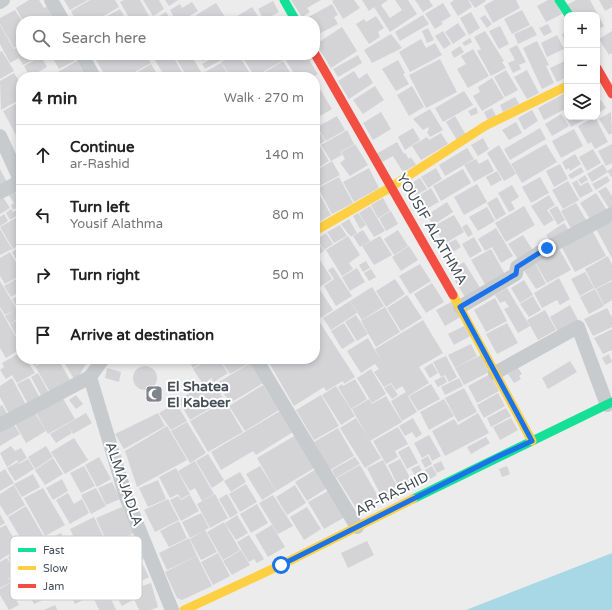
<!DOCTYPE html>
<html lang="en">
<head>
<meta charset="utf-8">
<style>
  :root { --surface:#fff; --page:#f6f6f6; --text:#222; --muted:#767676; --line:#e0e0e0 }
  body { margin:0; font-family:"Varela Round",sans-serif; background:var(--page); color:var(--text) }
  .controls { position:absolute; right:12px; top:12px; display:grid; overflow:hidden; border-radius:8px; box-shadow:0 2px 6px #0003 }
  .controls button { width:36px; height:36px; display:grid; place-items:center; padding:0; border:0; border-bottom:1px solid var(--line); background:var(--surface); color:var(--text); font:20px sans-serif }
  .stop { position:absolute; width:12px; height:12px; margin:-9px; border:3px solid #1a73e8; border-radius:50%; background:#fff }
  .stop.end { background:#1a73e8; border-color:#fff; box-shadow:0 1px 4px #0008 }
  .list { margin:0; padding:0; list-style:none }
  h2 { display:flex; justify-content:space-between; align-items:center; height:52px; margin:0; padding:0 16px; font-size:17px }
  h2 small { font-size:13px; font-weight:400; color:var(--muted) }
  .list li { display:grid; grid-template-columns:26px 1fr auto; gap:12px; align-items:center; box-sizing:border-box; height:60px; padding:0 16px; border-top:1px solid var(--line) }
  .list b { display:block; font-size:15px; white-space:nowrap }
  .list p { margin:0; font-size:13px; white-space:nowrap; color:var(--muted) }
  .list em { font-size:13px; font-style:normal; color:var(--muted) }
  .icon { flex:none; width:22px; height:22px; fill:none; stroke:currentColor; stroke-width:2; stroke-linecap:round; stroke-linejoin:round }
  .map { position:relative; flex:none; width:612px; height:610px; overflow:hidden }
  .search { position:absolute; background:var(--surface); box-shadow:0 2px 6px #0003; left:16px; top:16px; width:304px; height:44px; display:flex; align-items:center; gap:10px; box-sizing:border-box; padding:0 14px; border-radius:16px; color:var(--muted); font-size:15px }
  .panel { position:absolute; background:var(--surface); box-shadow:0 2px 6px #0003; left:16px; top:72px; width:304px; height:292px; border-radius:16px }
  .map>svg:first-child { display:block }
  .water { fill:#a8d8e6 }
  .building { fill:#d4d4d6 }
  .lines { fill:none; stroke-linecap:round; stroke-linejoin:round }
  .street { stroke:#c8cbcd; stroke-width:14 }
  .fast { stroke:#16e098; stroke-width:9 }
  .slow { stroke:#ffcf43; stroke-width:9 }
  .jam { stroke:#f24e42; stroke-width:9 }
  .route { stroke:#1a73e8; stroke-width:5 }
  .labels { text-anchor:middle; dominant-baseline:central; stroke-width:4; stroke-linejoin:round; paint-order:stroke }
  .street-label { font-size:14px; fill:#454e57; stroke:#fff }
  .poi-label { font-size:14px; font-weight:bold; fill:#454e57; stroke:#fff; text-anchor:start }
  .key { fill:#fff; stroke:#c7cacd; stroke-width:1 }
  .key-label { font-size:11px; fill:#454e57 }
</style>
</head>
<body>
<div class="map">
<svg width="612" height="610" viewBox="0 0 612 610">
  <rect width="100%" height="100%" fill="#edecec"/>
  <polygon class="water" points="612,553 612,610 466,610"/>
  <g class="building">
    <polygon points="29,0 39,0 44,8 49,6 57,20 23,21 16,8"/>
    <polygon points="64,0 88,0 70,10"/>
    <polygon points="90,0 115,0 119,7 95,21 76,21 71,11"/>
    <polygon points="124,0 140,0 149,16 141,21 131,21 120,2"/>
    <polygon points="143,0 159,0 164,9 153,16"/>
    <polygon points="165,0 178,0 169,6"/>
    <polygon points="291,0 321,0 307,8 310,12 302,17"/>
    <polygon points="334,0 354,0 360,8 343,19 332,1"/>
    <polygon points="362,0 388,0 381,5 390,18 402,10 395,0 408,0 417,14 390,32 374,7 369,11"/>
    <polygon points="415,0 429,0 433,6 423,12"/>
    <polygon points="454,0 468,0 472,7 458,16 450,3"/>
    <polygon points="469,0 485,0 486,1 475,8"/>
    <polygon points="494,0 516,0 520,8 493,23 484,6"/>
    <polygon points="548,0 554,0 562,14 546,22 537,6"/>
    <polygon points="576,0 590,0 604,26 597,30 597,15 574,15 565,6"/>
    <polygon points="599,0 612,0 612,7 605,11"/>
    <polygon points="273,1 279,12 264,20 258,9"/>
    <polygon points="192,2 198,11 181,21 176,21 170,10 180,4 182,8"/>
    <polygon points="216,3 227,20 200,21 196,15"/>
    <polygon points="443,3 451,16 441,22 443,24 435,29 425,14"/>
    <polygon points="332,4 338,15 334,17 338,24 315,36 315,21 307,21 305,19"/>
    <polygon points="252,7 261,21 229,21"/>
    <polygon points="120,9 127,21 98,21"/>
    <polygon points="15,10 22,21 21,44 14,48 0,24 0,18"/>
    <polygon points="522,10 530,25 512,34 504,19"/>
    <polygon points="166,12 171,21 154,21 153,20"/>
    <polygon points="471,12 480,28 469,35 460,18"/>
    <polygon points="423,15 429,24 400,41 395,32"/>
    <polygon points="485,15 492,24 487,28 480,18"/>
    <polygon points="376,16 384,28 378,32 380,37 369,44 356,24 364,19 366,22"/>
    <polygon points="458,23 466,35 453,44 445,32"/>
    <polygon points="548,24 552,32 544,36 539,28"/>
    <polygon points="0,25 19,58 10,63 0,44"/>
    <polygon points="500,26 509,44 499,49 489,31"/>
    <polygon points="532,26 537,35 518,44 514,34"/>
    <polygon points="342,27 357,51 331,68 316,44"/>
    <polygon points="428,28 434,40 427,43 422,31"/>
    <polygon points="443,31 451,44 444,49 435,36"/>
    <polygon points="485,31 504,61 502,62 506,68 491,76 477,51 481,49 474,37"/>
    <polygon points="612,31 612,53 609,55 599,39"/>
    <polygon points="567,32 567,48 562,34"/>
    <polygon points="391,34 402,48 372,63 364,50"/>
    <polygon points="557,35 564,49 547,57 541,43"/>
    <polygon points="470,38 472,42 465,46 462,43"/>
    <polygon points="421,39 426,48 435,43 442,55 410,72 399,52"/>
    <polygon points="537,41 549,65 546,66 554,83 542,89 523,48"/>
    <polygon points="517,45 526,62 519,65 521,69 513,73 508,63 515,60 509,49"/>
    <polygon points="21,46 21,55 41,55 23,65 14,49"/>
    <polygon points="460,46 464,52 454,58 451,52"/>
    <polygon points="473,49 489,76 468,88 457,69 466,64 461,56"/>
    <polygon points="2,51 14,71 0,79 0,52"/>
    <polygon points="51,55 76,55 78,59 59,69"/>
    <polygon points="106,55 146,55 151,63 126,77 106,77 96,60"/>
    <polygon points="163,55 172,55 185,77 165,77 155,60"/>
    <polygon points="174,55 191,55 201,72 193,77 187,77"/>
    <polygon points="199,55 212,55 203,61"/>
    <polygon points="218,55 221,55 223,59 205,69 202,64"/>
    <polygon points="233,55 239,55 252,77 231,77 221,62"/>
    <polygon points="241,55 280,55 283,60 255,77"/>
    <polygon points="291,55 306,55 318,74 313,77 296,77 285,59"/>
    <polygon points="358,55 362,63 338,77 333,69"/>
    <polygon points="41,56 47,67 30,77 24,66"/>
    <polygon points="440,59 457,92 426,108 409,75"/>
    <polygon points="398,60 405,73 403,74 409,84 396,91 382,69"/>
    <polygon points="567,60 567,77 557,82 550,68"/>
    <polygon points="77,61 86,77 49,77"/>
    <polygon points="283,61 293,77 257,77"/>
    <polygon points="221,63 230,77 208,77 205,72"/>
    <polygon points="151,64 159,77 129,77"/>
    <polygon points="506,70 518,90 505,97 494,77"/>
    <polygon points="527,70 539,93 527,99 514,77"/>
    <polygon points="354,71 359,79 367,73 373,83 349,99 338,81"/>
    <polygon points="14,73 21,84 21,99 1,110 0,81"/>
    <polygon points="492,78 504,98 482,111 473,96 480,92 478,87"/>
    <polygon points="315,81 332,109 315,119"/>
    <polygon points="375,86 384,100 363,114 353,100"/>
    <polygon points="412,86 424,107 409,116 397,95"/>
    <polygon points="464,91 473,105 443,122 435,108"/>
    <polygon points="567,92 567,108 544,120 538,108"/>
    <polygon points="515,97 519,104 503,112 500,105"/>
    <polygon points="601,100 606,108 597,114 597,102"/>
    <polygon points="21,101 21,138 18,139 3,111"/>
    <polygon points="476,107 478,113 471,116 468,111"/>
    <polygon points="492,108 496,116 488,121 484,112"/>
    <polygon points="430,109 443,130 430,137 427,132 429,130 428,127 423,130 413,119"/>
    <polygon points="532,110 538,121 524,130 518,118"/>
    <polygon points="381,112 391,129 373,140 363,123"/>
    <polygon points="567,112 567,117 589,117 571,127 564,114"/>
    <polygon points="611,112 612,133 609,135 599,119"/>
    <polygon points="561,114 569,126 552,136 545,124"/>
    <polygon points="337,116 345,130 326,141 317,127"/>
    <polygon points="455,116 466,135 457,140 446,122"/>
    <polygon points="595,117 608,142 595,149 591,142 588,144 578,126"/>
    <polygon points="516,122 522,133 509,140 502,130"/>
    <polygon points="315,125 325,141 315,147"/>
    <polygon points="413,128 420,140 405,150 398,137"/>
    <polygon points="540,128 546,139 510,160 504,149"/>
    <polygon points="574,129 583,146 561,158 552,141"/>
    <polygon points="347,130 354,144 340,152 342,155 331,161 321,145"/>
    <polygon points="441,133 448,144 421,160 412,146 427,137 429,140"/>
    <polygon points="483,138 489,149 478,156 471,145"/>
    <polygon points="397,142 404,154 405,153 409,159 411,157 416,165 403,172 393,156 382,162 376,154"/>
    <polygon points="355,144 368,165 350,176 340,163 345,159 341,152"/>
    <polygon points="546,144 557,162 522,183 511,164"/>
    <polygon points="612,144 612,163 606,166 598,151"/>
    <polygon points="499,145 516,174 504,181 487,153"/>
    <polygon points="320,146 329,161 315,170 315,149"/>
    <polygon points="467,148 474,159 445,176 439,165"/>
    <polygon points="593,149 601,163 587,171 579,157"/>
    <polygon points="575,154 581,164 570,171 569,168 566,170 562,162"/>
    <polygon points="476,159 479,164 488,159 494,171 474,182 464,165"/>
    <polygon points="332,161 340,175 318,187 315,182 315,171"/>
    <polygon points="560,164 568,179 554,187 546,171"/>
    <polygon points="603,164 607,171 612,168 612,178 608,172 592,182 587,174"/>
    <polygon points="581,167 584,172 571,179 568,175"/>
    <polygon points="369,168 379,188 354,202 343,182"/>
    <polygon points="436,168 442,179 428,188 421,177"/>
    <polygon points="0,169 8,184 0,188"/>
    <polygon points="463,169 471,183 441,201 433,186"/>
    <polygon points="497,171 502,180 491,186 486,177"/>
    <polygon points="585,175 588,180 581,184 578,180"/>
    <polygon points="607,176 610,181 596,190 592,184"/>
    <polygon points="339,177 353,203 332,214 318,188"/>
    <polygon points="540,177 549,193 531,203 522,187"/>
    <polygon points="420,178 427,189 415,196 408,185"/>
    <polygon points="577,180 580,186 588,182 593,191 580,198 572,183"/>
    <polygon points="568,181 579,200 563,209 552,190"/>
    <polygon points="477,184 487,202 464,215 454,197"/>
    <polygon points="512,185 519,197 511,202 515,209 509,212 498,193"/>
    <polygon points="315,186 331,215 315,224"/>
    <polygon points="606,187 612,196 612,213 598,191"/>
    <polygon points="431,188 439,202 426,209 418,196"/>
    <polygon points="14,190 21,201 21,205 13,210 11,205 14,203 8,194"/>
    <polygon points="596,193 608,212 592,222 580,203"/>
    <polygon points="1,194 10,208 0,214 0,195"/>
    <polygon points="549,195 555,205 547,210 554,220 544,226 531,206"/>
    <polygon points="497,197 506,214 496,220 487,203"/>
    <polygon points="383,198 390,211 378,218 371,205"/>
    <polygon points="447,202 453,212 433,225 427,215"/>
    <polygon points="576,203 588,223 573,232 561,211"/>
    <polygon points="370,206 385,231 374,237 359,213"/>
    <polygon points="524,206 535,225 506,242 495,223"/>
    <polygon points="557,206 565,220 558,225 549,210"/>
    <polygon points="487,207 495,221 478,231 469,217"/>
    <polygon points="21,208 21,213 10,220 6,213 11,209 13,212"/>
    <polygon points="391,211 398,224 386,231 379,218"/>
    <polygon points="358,213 366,225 360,229 353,216"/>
    <polygon points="4,214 8,221 0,226 0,217"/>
    <polygon points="21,215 21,244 13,249 0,227"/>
    <polygon points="454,215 464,232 444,244 434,226"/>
    <polygon points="349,219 357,233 350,237 350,234 349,235 341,224"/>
    <polygon points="612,220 612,258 595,227"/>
    <polygon points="564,223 570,232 552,243 546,235"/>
    <polygon points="467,224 473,234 468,237 462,227"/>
    <polygon points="340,225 347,236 334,243 327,232"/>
    <polygon points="496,228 513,256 501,263 492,247 485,251 478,239"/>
    <polygon points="0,229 12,249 0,255"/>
    <polygon points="363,230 370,241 360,247 353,236"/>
    <polygon points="398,230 408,246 394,255 384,239"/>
    <polygon points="592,230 606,256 575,272 561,246"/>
    <polygon points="326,233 333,244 324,250 317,239"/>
    <polygon points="523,235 534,252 519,261 508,244"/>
    <polygon points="348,236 360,255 349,263 353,269 342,276 326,250"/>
    <polygon points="380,236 392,255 374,265 362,246"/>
    <polygon points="474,237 482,251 470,258 462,244"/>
    <polygon points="456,239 461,247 450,254 445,245"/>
    <polygon points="316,240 324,251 315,257 315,241"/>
    <polygon points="21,246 21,268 12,252"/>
    <polygon points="409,246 418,260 401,271 392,257"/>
    <polygon points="558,247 571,270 547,283 534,260"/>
    <polygon points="491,249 506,276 486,286 471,260"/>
    <polygon points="10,252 21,271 21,275 5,284 0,276 0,258"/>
    <polygon points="608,256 612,265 612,280 595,289 585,269"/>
    <polygon points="318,257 332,279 320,287 315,279 315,259"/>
    <polygon points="366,261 370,268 363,272 359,265"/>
    <polygon points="464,262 482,291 465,297 449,271"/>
    <polygon points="535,263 546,284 536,289 523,269"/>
    <polygon points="420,264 431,281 410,294 399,276"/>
    <polygon points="333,267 352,296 336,306 324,286 334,279 328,270"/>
    <polygon points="357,268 365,282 350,291 342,277"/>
    <polygon points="371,269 376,277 369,281 364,273"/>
    <polygon points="585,272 594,288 580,296 571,279"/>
    <polygon points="21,276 21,291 11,297 4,286"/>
    <polygon points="559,278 570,299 560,305 557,300 542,308 534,293"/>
    <polygon points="395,279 405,294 386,307 376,291"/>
    <polygon points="524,280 533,295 520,303 511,288"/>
    <polygon points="0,281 21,316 10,324 5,316 15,310 5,315 0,307"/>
    <polygon points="612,281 612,300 604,305 596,289"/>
    <polygon points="315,282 333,310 321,318 315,309"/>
    <polygon points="432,283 444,302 426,313 414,294"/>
    <polygon points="372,287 384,306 362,320 350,301"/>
    <polygon points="507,288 530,326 518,333 504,309 509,307 505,301 500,303 495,295"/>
    <polygon points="595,289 604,306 589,314 580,297"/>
    <polygon points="21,294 21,309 19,310 12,299"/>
    <polygon points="407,295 422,318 401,331 387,308"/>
    <polygon points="533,296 541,310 529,317 520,304"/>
    <polygon points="495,298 507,321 486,332 474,310"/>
    <polygon points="350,301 357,313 331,330 323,318"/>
    <polygon points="453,301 462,316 445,326 436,310"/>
    <polygon points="570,305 578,320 558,332 550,317"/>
    <polygon points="385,307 400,332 376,347 361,321"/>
    <polygon points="607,308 612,317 612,327 593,336 584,319"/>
    <polygon points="0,309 21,346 21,349 6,358 0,348"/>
    <polygon points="545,310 556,330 538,340 527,320"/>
    <polygon points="356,315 368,334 357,341 345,322"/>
    <polygon points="21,318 21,344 10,324"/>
    <polygon points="423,320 443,353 419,367 429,383 408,396 417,412 402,421 391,401 406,392 402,386 396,390 391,383 384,387 374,372 379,369 375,364 361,373 347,351 368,338 381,361 375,349"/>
    <polygon points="319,321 355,377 344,384 343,381 326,391 324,387 294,406 267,359 315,359 315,323"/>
    <polygon points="344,323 355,341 342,349 331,331"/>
    <polygon points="507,323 518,343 497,354 486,334"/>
    <polygon points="464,326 470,336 454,345 448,334"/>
    <polygon points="612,329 612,350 603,354 594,338"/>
    <polygon points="471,344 477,356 455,368 448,355"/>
    <polygon points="21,352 21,359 26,359 35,373 17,383 12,375 6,379 0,370 4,367 2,363"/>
    <polygon points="609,354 612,362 606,365 602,358"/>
    <polygon points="481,355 489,372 464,385 455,368"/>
    <polygon points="446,356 457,377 449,382 445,375 441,377 433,362"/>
    <polygon points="30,359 41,359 43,361 34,366"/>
    <polygon points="52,359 58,359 70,380 50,392 35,366"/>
    <polygon points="62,359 89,359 79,376 74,379"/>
    <polygon points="188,359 207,359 193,368"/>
    <polygon points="209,359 219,359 228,373 214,382 212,378 203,384 193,369"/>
    <polygon points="220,359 249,359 251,362 230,374"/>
    <polygon points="570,361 577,372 548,389 542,378"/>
    <polygon points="252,362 265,382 230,403 217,383"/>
    <polygon points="432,363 438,373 430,378 424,368"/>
    <circle cx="145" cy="378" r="12"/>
    <polygon points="107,368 121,372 119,382 105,378"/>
    <polygon points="518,368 522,374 519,376 521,379 514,383 508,374"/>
    <polygon points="371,369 386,394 372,403 357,378"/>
    <polygon points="38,373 49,393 42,397 31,377"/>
    <polygon points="490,374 499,391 477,403 468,386"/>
    <polygon points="444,376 447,382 438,387 434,381"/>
    <polygon points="12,378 26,405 9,414 0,397 0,386"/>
    <polygon points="29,378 40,398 28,404 17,384"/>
    <polygon points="459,378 463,386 445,395 441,387"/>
    <polygon points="212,379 224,400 190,420 178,400"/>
    <polygon points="355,379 367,399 351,409 338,387 342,384 343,386"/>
    <polygon points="391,384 398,395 392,399 384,388"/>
    <polygon points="431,384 440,399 418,411 409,396"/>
    <polygon points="263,385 279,410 245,431 229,406"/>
    <polygon points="336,386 355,416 341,425 322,395"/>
    <polygon points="464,388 477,412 458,422 445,398"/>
    <polygon points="498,393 505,406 484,418 477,405"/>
    <polygon points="61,395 75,419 48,434 35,411"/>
    <polygon points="76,395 83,404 76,409 69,400"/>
    <polygon points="321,395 339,426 314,440 296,410"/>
    <polygon points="386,396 402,422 370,441 352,409 369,399 372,404"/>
    <polygon points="444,399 454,416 429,430 420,412"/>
    <polygon points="225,401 243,432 208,452 190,421"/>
    <polygon points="176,403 187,421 171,430 159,413"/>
    <polygon points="2,405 8,415 0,419 0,406"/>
    <polygon points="506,408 511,416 491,427 487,418"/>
    <polygon points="34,411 46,431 26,443 14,422"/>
    <polygon points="280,411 293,432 256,455 253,451 221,470 211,452"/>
    <polygon points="86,413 92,423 73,434 67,424"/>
    <polygon points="158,413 165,426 124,449 115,434"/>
    <polygon points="478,413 489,433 445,456 432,431 454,419 458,425"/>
    <polygon points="356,418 381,458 365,468 340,428"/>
    <polygon points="413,418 422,434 416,438 412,432 405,436 399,426"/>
    <polygon points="511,418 518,430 500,440 493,427"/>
    <polygon points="11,420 20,434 0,446 0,426"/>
    <polygon points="187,422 206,453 190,463 171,431"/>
    <polygon points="67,424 72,433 56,443 50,434"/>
    <polygon points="167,426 187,460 137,487 125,451"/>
    <polygon points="398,427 408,444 395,451 398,457 386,464 373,441"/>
    <polygon points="338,428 354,456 330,470 314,442"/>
    <polygon points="296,435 316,467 276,491 257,458"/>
    <polygon points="429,435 441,456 432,461 429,454 422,458 414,443"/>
    <polygon points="486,437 490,443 471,454 467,447"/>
    <polygon points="74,438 88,460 65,474 51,452"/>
    <polygon points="11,446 15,451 21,448 27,458 19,463 17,460 7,467 0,453"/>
    <polygon points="46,446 53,457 35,469 28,457"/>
    <polygon points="409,446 418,463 407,469 398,452"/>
    <polygon points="208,454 224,480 212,488 196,461"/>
    <polygon points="428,456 432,464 425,468 421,460"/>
    <polygon points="99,457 111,479 97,487 85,465"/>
    <polygon points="355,457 360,464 336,478 332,470"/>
    <polygon points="53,458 63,474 45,485 35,470"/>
    <polygon points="28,459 34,469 15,481 7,468 18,462 19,464"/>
    <polygon points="400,459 414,485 401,492 388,465"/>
    <polygon points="383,460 400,492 383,500 367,468"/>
    <polygon points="195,461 214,494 202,501 195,488 190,491 178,471"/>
    <polygon points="441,461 445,469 437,473 433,465"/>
    <polygon points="360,465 379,498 356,508 337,478"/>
    <polygon points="419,465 425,477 418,481 411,469"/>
    <polygon points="84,466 95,486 81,493 70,473"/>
    <polygon points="260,466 276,491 262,500 246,474"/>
    <polygon points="432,466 437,475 430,479 425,470"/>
    <polygon points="507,466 510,474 502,477 499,469"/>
    <polygon points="176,468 190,494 181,499 178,494 170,498 159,477"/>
    <polygon points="318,468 330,486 307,501 295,482"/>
    <polygon points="5,469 14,483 0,491 0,472"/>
    <polygon points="240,472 246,482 231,492 224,481"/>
    <polygon points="33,474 40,487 22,497 14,484"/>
    <polygon points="62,479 68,491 53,500 46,488"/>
    <polygon points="158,480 166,499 148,507 139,488"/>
    <polygon points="112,482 120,499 106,505 98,488"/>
    <polygon points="246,484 257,502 240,512 229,494"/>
    <polygon points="14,485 25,505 7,516 0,505 0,494"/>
    <polygon points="295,485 306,503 287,515 276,497"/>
    <polygon points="43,488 65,525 45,536 24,498"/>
    <polygon points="96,488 106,506 91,514 81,495"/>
    <polygon points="330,490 345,517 324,529 308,502"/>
    <polygon points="68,493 74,504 82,499 89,513 70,524 56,500"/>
    <polygon points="215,494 228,518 210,528 197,504"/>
    <polygon points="227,494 238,513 230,518 219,499"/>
    <polygon points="190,495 199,511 181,521 170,500 178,496 181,500"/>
    <polygon points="273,495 293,526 278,534 259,503"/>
    <polygon points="168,499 179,520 155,532 144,510"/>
    <polygon points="257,504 268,523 251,533 240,514"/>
    <polygon points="26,506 44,537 26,547 8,517"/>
    <polygon points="122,507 134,533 108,545 96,518"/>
    <polygon points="307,507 321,529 304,540 290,517"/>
    <polygon points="201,513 209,528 205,530 217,552 201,560 190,539 203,531 190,538 182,522"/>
    <polygon points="0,514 5,523 0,526"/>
    <polygon points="237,515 248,533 236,540 225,523"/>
    <polygon points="94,517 109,549 94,556 89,547 95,544 92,537 77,544 70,529"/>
    <polygon points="179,521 187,538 169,547 160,531"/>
    <polygon points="224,522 240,550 223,560 207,532"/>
    <polygon points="6,525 19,548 0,560 0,528"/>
    <polygon points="272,525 285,547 268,557 255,535"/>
    <polygon points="61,533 70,552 54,560 44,541"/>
    <polygon points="249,535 264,559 257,563 254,559 249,562 237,542"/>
    <polygon points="189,538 197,556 167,570 159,553"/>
    <polygon points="367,541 374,555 348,568 341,553"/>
    <polygon points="137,545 144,559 117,572 110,558"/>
    <polygon points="24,548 32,562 30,563 36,575 29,579 27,576 21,579 8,557"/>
    <polygon points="241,550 250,565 232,575 223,561"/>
    <polygon points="218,553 230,576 213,585 201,562"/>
    <polygon points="197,556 212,586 182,600 177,598 165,572"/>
    <polygon points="7,558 16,574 8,578 11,582 0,588 0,562"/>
    <polygon points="142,563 149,577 129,587 122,572"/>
    <polygon points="41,576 51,596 34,604 24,584"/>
    <polygon points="103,581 116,610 99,610 89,588"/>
    <polygon points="10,583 20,598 16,600 19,605 9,610 0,595 0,589"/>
    <polygon points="151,583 158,607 151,610 139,610 130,590"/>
    <polygon points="77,586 79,590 86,586 91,596 75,604 69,591"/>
    <polygon points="130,593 133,600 122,606 118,599"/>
    <polygon points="55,605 57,610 44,610"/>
  </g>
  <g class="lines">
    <g class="street">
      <polyline points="51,0 63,21"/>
      <polyline points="0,2 3,0"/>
      <polyline points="82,55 94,77"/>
      <polyline points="0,136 21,182"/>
      <polyline points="0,192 21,181"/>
      <polyline points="460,307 516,274 517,267 547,248 612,214"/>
      <polyline points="103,359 90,377 126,497 172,610"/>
      <polyline points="256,359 357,527"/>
      <polyline points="495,373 578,327 607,405"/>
      <polyline points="0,425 90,377"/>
    </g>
    <g class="fast">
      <polyline points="284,0 296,21"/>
      <polyline points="559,0 569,15"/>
      <polyline points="413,499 612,402"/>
    </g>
    <g class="slow">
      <polyline points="315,231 391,187 485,126 567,86"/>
      <polyline points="453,295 532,441"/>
      <polyline points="184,610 281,565 413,499"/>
    </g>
    <g class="jam">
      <polyline points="315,54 453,295"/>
      <polyline points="597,68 612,94"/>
    </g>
  </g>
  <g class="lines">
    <polyline class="route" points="281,565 499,456 532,441 460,307 516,274 517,267 547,248"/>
  </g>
  <defs>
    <g id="mosque-square" transform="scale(0.9)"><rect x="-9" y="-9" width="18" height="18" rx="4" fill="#80858b" stroke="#fff"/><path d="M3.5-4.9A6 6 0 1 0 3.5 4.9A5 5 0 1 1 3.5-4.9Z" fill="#fff"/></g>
  </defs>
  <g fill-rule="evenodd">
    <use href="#mosque-square" x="154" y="394"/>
  </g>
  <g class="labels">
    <g class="street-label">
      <text transform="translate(432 229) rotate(60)">YOUSIF ALATHMA</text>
      <text transform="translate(124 484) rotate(71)">ALMAJADLA</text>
      <text transform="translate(392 494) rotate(-27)">AR-RASHID</text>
    </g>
    <g class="poi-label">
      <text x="167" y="386">El Shatea<tspan x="167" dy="16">El Kabeer</tspan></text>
    </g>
  </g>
  <rect x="10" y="536" width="132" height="64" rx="6" class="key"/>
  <rect x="18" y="548" width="18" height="4" fill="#16e098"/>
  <rect x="18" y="566" width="18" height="4" fill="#ffcf43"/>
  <rect x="18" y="584" width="18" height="4" fill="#f24e42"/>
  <g class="key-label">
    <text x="43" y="554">Fast</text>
    <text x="43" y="572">Slow</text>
    <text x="43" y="590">Jam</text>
  </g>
</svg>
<div class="controls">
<button>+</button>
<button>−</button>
<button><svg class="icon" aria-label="layers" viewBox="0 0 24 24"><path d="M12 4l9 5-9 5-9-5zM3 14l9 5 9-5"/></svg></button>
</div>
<div class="stop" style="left:281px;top:565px"></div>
<div class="stop end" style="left:547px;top:248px"></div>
<div class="search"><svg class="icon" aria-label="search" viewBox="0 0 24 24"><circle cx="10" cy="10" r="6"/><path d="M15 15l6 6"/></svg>Search here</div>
<section class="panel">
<h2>4 min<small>Walk · 270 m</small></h2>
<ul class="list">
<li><svg class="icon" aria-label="ahead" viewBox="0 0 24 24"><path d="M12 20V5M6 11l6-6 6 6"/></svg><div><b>Continue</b><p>ar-Rashid</p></div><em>140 m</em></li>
<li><svg class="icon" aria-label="left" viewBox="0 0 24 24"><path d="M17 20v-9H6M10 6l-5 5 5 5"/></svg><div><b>Turn left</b><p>Yousif Alathma</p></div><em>80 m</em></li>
<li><svg class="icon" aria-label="right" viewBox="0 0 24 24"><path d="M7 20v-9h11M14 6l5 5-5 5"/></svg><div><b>Turn right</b></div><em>50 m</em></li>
<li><svg class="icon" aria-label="arrive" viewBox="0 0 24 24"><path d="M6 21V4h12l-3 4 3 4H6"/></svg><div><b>Arrive at destination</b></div></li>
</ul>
</section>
</div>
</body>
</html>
